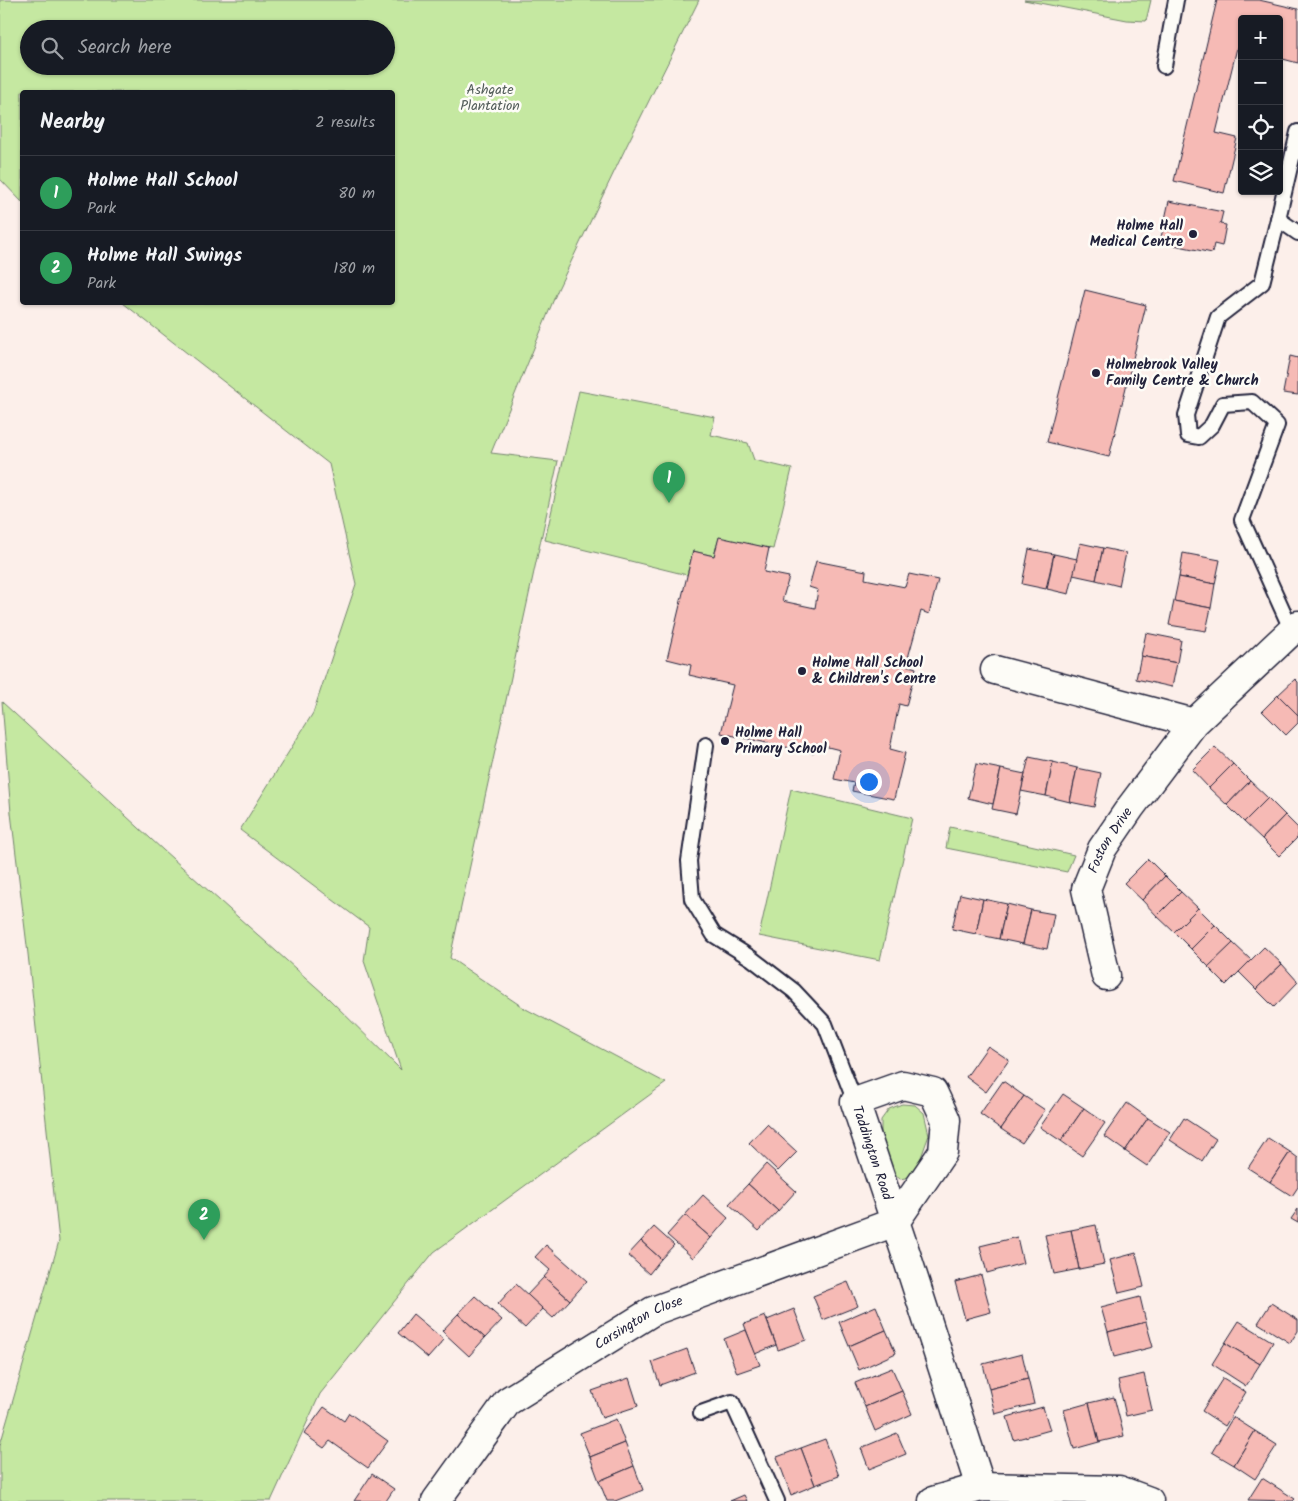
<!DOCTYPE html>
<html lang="en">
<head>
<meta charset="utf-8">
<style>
  :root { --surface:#171b24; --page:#20242c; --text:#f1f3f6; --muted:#9ea1a6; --line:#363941; --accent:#7c3aed }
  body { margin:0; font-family:Kalam,sans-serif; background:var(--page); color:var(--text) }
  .controls { position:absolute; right:15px; top:15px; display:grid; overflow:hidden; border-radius:5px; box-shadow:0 1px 4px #0004 }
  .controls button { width:45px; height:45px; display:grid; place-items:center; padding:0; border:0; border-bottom:1px solid var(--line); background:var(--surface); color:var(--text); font:25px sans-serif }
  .you { position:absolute; left:868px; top:781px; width:18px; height:18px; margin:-12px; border:4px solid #fff; border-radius:50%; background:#1a73e8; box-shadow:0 0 0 8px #1a73e833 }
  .badge { display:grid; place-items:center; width:32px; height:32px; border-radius:50%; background:var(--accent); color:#fff; font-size:16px; font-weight:700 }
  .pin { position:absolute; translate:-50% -41px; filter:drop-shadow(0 1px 2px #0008) }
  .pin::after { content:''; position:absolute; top:26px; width:18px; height:15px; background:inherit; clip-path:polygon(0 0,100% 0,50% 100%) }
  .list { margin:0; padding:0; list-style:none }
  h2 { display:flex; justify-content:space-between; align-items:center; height:65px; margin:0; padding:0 20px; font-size:21px }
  h2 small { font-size:16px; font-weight:400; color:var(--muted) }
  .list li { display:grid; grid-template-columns:32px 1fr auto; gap:15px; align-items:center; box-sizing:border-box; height:75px; padding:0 20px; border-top:1px solid var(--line) }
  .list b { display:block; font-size:19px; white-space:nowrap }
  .list p { margin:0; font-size:16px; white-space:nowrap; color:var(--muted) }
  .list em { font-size:16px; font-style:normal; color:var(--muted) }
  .icon { flex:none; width:28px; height:28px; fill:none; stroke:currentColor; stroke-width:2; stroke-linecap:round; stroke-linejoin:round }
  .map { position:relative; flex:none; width:1298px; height:1501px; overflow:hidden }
  .search { position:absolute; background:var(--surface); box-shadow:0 1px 4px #0004; left:20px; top:20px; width:375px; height:55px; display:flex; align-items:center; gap:12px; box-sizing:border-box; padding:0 18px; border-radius:28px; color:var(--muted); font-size:19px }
  .panel { position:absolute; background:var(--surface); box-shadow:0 1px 4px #0004; left:20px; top:90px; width:375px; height:215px; border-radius:5px }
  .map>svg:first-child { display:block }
  .green { fill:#c5e8a1; stroke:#74856e; fill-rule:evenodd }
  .building { fill:#f6bab5; stroke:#22223b }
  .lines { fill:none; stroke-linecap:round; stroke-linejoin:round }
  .lane-casing { stroke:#22223b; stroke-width:18 }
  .street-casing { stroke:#22223b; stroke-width:31 }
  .lane { stroke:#fdfcf7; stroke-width:14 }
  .street { stroke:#fdfcf7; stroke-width:28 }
  .poi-dot { fill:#22223b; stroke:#fdfcf7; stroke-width:2 }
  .labels { text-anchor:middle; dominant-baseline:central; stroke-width:5; stroke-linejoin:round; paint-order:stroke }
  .park-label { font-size:14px; fill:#535d5a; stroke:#fdfcf7 }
  .poi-label { font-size:14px; font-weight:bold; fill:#22223b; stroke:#fdfcf7; text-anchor:start }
  .street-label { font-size:14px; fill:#22223b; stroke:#fdfcf7 }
</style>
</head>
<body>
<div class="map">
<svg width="1298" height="1501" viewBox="0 0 1298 1501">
  <rect width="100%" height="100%" fill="#fcefea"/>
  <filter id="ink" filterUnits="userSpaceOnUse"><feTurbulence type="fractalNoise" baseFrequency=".02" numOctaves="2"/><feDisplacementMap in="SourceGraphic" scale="10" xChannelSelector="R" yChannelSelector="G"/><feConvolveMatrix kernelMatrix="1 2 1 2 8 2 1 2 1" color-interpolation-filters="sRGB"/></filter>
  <g filter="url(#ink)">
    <g class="green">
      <path d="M0,0H699L627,145L558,289L491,453L558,461L450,958L524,1008L666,1083L434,1252L320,1394L271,1501H0V1445L59,1241L28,954L11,813L2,702L163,850L324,994L401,1070L364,961L369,927L240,830L313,713L356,584L329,464L123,303L392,302V92H22V202L0,179ZM29,29H386V66H29Z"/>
      <polygon points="1024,0 1151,0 1146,21 1127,20"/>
      <polygon points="579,391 715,417 711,435 748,443 754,460 792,469 773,549 719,538 714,556 693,551 687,575 545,540"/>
      <polygon points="791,789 912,818 880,960 759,936"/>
      <polygon points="950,827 1074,855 1067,872 946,848"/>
      <polygon points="902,1104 915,1105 924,1113 929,1135 919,1163 910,1177 900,1179 889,1170 881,1134 881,1120 889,1109"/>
    </g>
    <g class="building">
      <polygon points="1217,0 1259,0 1298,9 1298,63 1279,58 1279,19 1242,19 1242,49 1237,48 1216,133 1237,138 1224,193 1174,181"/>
      <polygon points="1169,201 1223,212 1220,224 1226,225 1222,246 1214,244 1212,253 1160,242"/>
      <polygon points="1085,290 1146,305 1109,457 1047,442"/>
      <polygon points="1290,356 1298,358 1298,395 1283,393"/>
      <polygon points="719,537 769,548 764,572 789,577 782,601 815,608 818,590 809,587 816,561 866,571 865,579 905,587 909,574 938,580 929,614 921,611 906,665 916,668 906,706 899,704 890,749 905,753 894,799 852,791 854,783 834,779 840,750 816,744 813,753 721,733 733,685 689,675 691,665 667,659 693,551 714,556"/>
      <polygon points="1080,543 1103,548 1096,580 1073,575"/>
      <polygon points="1103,548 1126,553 1119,586 1096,580"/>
      <polygon points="1029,549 1054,554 1046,589 1022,584"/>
      <polygon points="1183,553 1220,560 1215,584 1179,577"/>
      <polygon points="1054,554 1077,559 1069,594 1047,589"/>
      <polygon points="1179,577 1215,584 1211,608 1174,601"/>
      <polygon points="1174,601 1211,608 1206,631 1169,625"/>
      <polygon points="1146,633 1181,640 1177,663 1141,656"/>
      <polygon points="1141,656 1177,663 1172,687 1136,679"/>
      <polygon points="1295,679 1298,682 1298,715 1278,695"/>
      <polygon points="1278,695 1298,715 1298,723 1286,735 1262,711"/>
      <polygon points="1215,747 1233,764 1209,788 1192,770"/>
      <polygon points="1029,757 1053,762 1046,796 1021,791"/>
      <polygon points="1053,762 1077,768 1070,802 1046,796"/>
      <polygon points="976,764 1001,769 993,804 968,798"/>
      <polygon points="1233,764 1250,781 1227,805 1209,788"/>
      <polygon points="1077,768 1101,773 1094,807 1070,802"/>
      <polygon points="1001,769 1025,774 1016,814 992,809"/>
      <polygon points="1250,781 1268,798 1244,822 1227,805"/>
      <polygon points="1268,798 1285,815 1262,839 1244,822"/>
      <polygon points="1285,815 1298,828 1298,837 1279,856 1262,839"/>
      <polygon points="1148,859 1165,876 1142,900 1124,883"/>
      <polygon points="1165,876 1181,892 1157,916 1142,900"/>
      <polygon points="1181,892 1198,908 1174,932 1157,916"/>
      <polygon points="960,894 983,899 976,934 952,929"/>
      <polygon points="983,899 1007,904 999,939 976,934"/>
      <polygon points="1007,904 1031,910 1023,944 999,939"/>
      <polygon points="1198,908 1215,925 1191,949 1174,932"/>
      <polygon points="1031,910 1054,914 1047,949 1023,944"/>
      <polygon points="1215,925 1233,943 1209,967 1191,949"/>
      <polygon points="1233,943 1251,960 1226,985 1208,967"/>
      <polygon points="1264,947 1282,964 1256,989 1239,972"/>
      <polygon points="1282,964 1298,982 1274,1007 1256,989"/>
      <polygon points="988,1046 1009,1060 986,1092 966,1077"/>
      <polygon points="1003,1081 1024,1096 1001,1129 980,1114"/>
      <polygon points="1063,1094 1084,1108 1061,1141 1040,1127"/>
      <polygon points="1024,1096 1045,1110 1022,1143 1001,1129"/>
      <polygon points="1127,1103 1148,1118 1125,1151 1104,1136"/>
      <polygon points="1084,1108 1105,1123 1082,1156 1061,1141"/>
      <polygon points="1148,1118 1170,1132 1147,1166 1125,1151"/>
      <polygon points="1184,1118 1216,1139 1202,1161 1170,1140"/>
      <polygon points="767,1124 797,1152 778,1171 749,1143"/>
      <polygon points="1268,1138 1290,1152 1270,1182 1248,1168"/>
      <polygon points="1290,1152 1298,1158 1298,1187 1292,1196 1270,1182"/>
      <polygon points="766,1164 796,1191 778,1211 748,1184"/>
      <polygon points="748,1184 778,1211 759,1231 729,1204"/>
      <polygon points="703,1195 728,1218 711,1238 685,1215"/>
      <polygon points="1298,1209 1298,1223 1291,1219"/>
      <polygon points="685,1215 711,1238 693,1258 667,1235"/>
      <polygon points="1096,1225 1104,1264 1079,1269 1071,1230"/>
      <polygon points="654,1227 674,1245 661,1259 641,1241"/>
      <polygon points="1071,1230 1079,1269 1054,1274 1045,1235"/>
      <polygon points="1017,1237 1023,1263 987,1273 980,1246"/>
      <polygon points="641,1241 661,1259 649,1274 628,1255"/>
      <polygon points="546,1245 587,1281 570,1300 544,1277 550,1270 535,1257"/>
      <polygon points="1136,1253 1144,1287 1119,1293 1110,1260"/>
      <polygon points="981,1275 991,1312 965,1319 955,1282"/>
      <polygon points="544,1277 570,1300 553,1318 527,1295"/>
      <polygon points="848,1282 858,1306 823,1320 813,1296"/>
      <polygon points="516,1284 543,1309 525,1328 498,1304"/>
      <polygon points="475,1296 502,1320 485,1338 458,1314"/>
      <polygon points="1140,1297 1146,1322 1108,1332 1101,1307"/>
      <polygon points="1271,1303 1298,1320 1298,1331 1290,1343 1258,1323"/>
      <polygon points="876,1306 886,1330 849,1346 839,1322"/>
      <polygon points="794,1309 806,1340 778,1350 767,1320"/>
      <polygon points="413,1314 444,1340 428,1358 398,1333"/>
      <polygon points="458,1314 485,1338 469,1356 442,1331"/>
      <polygon points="765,1316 776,1345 755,1354 744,1324"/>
      <polygon points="1239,1321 1273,1342 1260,1364 1225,1343"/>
      <polygon points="1146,1322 1153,1347 1114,1357 1108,1332"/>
      <polygon points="746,1330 760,1365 737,1373 724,1339"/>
      <polygon points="886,1330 896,1353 859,1370 849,1346"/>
      <polygon points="1225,1343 1260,1364 1246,1386 1212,1364"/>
      <polygon points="687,1349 695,1372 660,1385 652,1362"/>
      <polygon points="1022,1354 1028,1379 989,1389 983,1364"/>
      <polygon points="892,1368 902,1391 865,1407 855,1383"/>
      <polygon points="1144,1374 1152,1410 1126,1416 1118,1380"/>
      <polygon points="629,1378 638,1406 602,1418 592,1391"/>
      <polygon points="1223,1378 1246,1392 1225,1426 1202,1411"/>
      <polygon points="1028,1379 1034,1404 995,1414 989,1389"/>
      <polygon points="902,1391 912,1414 875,1431 865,1407"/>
      <polygon points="1114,1397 1124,1436 1099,1442 1089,1403"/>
      <polygon points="1089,1403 1099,1442 1074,1449 1064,1410"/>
      <polygon points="324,1407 344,1421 349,1413 388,1441 368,1468 330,1441 324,1448 304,1434"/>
      <polygon points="1043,1407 1050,1430 1014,1440 1007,1417"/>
      <polygon points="1233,1417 1255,1431 1234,1465 1212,1452"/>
      <polygon points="616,1419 625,1443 590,1457 580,1433"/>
      <polygon points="1255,1431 1277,1445 1255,1479 1234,1465"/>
      <polygon points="897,1433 906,1454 869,1469 861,1448"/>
      <polygon points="825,1439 839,1476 815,1485 801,1448"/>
      <polygon points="625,1443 634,1466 599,1481 590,1457"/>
      <polygon points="801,1448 815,1485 791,1495 777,1457"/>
      <polygon points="634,1466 643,1490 615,1501 607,1501 599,1481"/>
      <polygon points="372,1474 394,1489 386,1501 354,1501"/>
      <polygon points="1262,1478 1295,1499 1293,1501 1248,1500"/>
      <polygon points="744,1495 747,1501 730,1501"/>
    </g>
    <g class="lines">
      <g class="lane-casing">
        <g id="lane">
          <polyline points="1164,66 1176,0"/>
          <polyline points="1298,132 1278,219 1298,233"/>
          <polyline points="1278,219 1262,283 1218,317 1186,415 1188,435 1199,437 1212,425 1223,404 1252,402 1277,425 1242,520 1292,631"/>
          <polyline points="706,745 689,861 692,899 714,935 751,958 794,991 825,1024 855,1102"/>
          <polyline points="701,1413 732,1402 777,1501"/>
        </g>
      </g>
      <g class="street-casing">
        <g id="street">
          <polyline points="995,670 1194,723"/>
          <path id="s1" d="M1106,976L1086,889L1102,849L1130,808L1194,723L1298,625"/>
          <path id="s2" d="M436,1501L508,1401L653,1311L895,1222L943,1152L946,1120L933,1092L903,1085L855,1102L905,1251L981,1487"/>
          <polyline points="933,1501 981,1487 1119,1490 1149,1501"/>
        </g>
      </g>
      <use href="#lane" class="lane"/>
      <use href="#street" class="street"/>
    </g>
  </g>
  <g class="poi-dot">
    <circle cx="1193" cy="234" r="5"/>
    <circle cx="1096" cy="373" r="5"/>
    <circle cx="802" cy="671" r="5"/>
    <circle cx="725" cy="741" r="5"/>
  </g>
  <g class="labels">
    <g class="park-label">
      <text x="490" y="90">Ashgate<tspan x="490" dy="16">Plantation</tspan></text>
    </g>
    <g class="poi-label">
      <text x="1183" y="226" text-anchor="end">Holme Hall<tspan x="1183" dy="16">Medical Centre</tspan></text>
      <text x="1106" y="365">Holmebrook Valley<tspan x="1106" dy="16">Family Centre &amp; Church</tspan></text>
      <text x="812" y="663">Holme Hall School<tspan x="812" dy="16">&amp; Children's Centre</tspan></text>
      <text x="735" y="733">Holme Hall<tspan x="735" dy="16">Primary School</tspan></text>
    </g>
    <g class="street-label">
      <text stroke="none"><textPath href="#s1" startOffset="144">Foston Drive</textPath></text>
      <text stroke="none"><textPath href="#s2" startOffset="835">Taddington Road</textPath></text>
      <text stroke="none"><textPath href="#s2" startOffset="276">Carsington Close</textPath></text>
    </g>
  </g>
</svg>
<div class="controls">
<button>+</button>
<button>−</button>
<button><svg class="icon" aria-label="locate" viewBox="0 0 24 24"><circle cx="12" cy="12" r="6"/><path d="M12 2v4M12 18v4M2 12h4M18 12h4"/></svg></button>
<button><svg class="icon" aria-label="layers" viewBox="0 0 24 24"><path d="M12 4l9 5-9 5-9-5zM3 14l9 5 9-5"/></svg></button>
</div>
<div class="you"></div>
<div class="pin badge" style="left:669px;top:503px;background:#2e9e5b">1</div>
<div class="pin badge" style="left:204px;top:1240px;background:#2e9e5b">2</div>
<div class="search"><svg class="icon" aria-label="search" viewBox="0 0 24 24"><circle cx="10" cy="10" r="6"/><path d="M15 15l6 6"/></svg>Search here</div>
<section class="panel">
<h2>Nearby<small>2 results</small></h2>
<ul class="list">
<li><span class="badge" style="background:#2e9e5b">1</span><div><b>Holme Hall School</b><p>Park</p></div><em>80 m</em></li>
<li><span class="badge" style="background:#2e9e5b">2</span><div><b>Holme Hall Swings</b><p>Park</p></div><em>180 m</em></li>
</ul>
</section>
</div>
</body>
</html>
